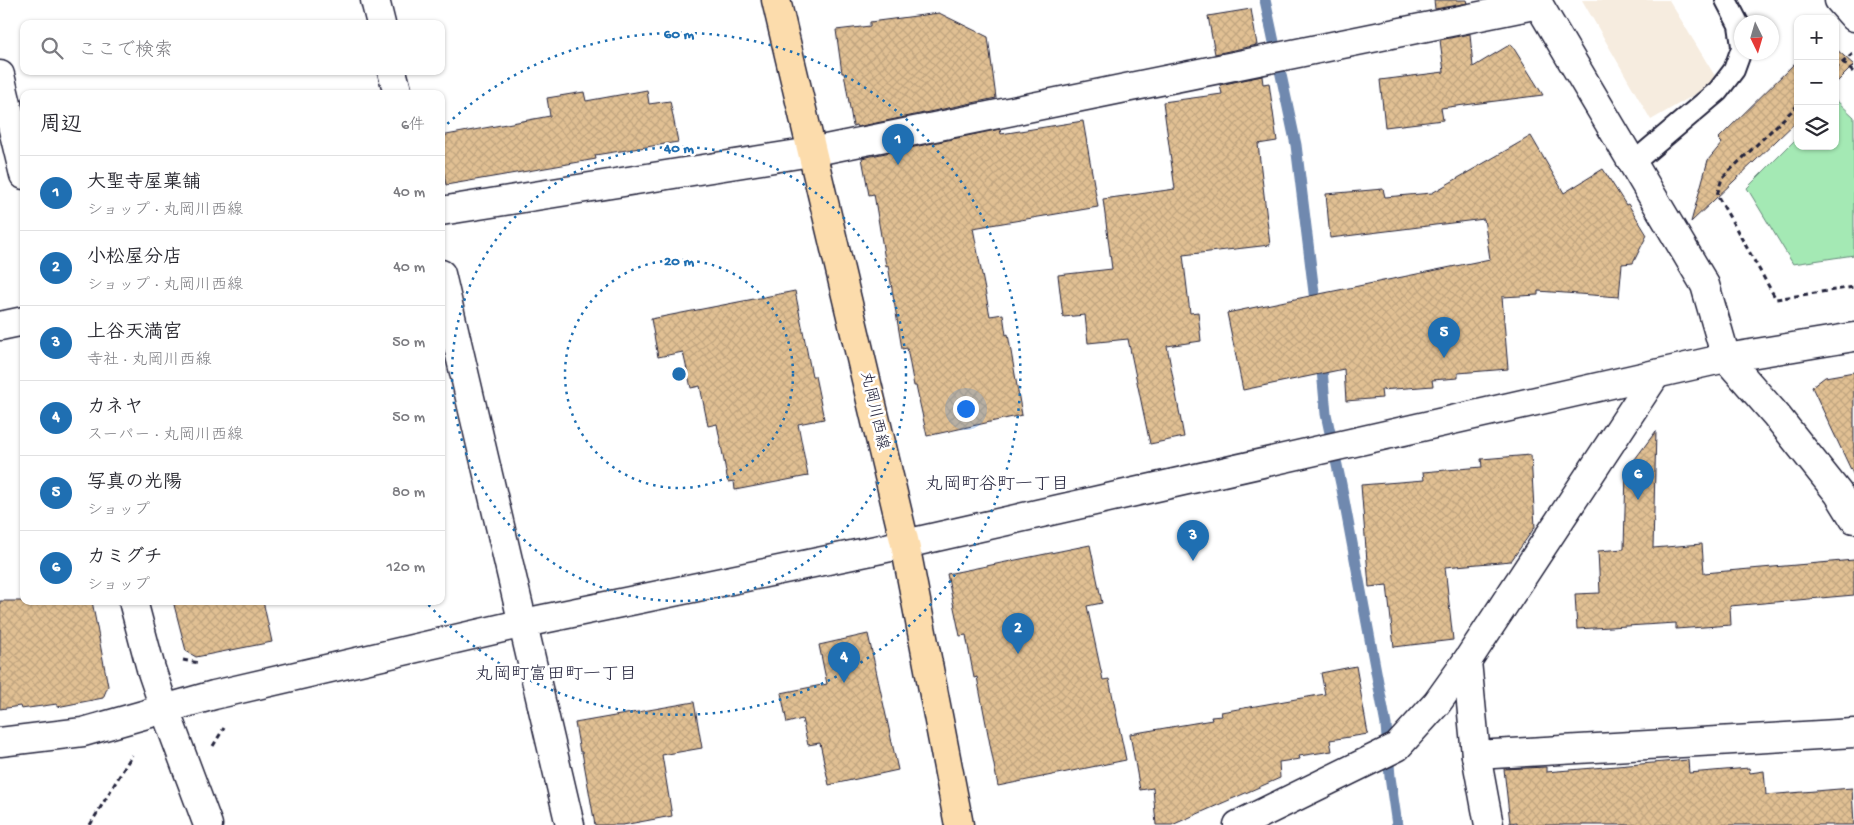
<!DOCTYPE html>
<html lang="ja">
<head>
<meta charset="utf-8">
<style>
  :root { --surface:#fff; --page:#f7f7f7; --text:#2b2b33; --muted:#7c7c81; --line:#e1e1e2; --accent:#1f6fb2 }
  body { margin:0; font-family:"Gochi Hand","Klee One",sans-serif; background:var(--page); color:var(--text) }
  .controls { position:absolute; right:15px; top:15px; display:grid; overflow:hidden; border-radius:10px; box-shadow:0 1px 4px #0004 }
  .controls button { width:45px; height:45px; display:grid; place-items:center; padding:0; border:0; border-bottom:1px solid var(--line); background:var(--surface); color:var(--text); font:25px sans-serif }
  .compass { position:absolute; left:1734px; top:15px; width:45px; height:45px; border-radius:50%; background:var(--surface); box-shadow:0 1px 4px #0004; rotate:175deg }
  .you { position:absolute; left:965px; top:408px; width:18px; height:18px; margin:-12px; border:4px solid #fff; border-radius:50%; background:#1a73e8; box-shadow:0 0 0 8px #1a73e833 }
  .badge { display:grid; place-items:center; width:32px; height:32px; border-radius:50%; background:var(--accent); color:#fff; font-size:16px; font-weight:700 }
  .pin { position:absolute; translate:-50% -41px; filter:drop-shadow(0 1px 2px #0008) }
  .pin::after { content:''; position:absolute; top:26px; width:18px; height:15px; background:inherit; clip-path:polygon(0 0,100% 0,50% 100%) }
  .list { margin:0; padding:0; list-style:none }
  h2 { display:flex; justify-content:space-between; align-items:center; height:65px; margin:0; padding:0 20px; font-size:21px }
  h2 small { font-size:16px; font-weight:400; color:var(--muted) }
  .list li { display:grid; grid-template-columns:32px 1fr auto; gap:15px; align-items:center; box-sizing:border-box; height:75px; padding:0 20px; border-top:1px solid var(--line) }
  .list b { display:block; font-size:19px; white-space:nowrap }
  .list p { margin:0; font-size:16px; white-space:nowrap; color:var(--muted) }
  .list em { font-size:16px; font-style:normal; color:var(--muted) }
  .icon { flex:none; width:28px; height:28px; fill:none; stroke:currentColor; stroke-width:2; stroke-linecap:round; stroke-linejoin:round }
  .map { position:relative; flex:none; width:1854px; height:825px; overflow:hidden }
  .search { position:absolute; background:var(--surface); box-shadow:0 1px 4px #0004; left:20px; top:20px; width:425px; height:55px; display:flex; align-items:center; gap:12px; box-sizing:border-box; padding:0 18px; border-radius:10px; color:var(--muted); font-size:19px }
  .panel { position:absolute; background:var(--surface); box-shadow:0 1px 4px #0004; left:20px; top:90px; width:425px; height:515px; border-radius:10px }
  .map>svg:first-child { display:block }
  .built { fill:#f6ecdf }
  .green { fill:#a4e9b4; stroke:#638678 }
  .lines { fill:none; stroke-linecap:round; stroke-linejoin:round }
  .stream { stroke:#6f89af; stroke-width:11 }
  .building { fill:url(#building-cross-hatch); stroke:#22223b }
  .lane-casing { stroke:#22223b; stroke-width:24 }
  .street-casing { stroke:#22223b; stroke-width:31 }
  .secondary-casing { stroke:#22223b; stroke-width:31 }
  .primary-casing { stroke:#22223b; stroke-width:31 }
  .path { stroke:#22223b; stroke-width:3; stroke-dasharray:5 4; stroke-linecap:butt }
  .lane { stroke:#fff; stroke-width:20 }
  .street { stroke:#fff; stroke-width:28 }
  .secondary { stroke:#fff; stroke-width:28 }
  .primary { stroke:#fcdcac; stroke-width:28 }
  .ring { fill:none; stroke:#1f6fb2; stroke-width:2.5; stroke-dasharray:2.5 5 }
  .labels { text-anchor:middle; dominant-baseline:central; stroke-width:5; stroke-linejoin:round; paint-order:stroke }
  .street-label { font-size:16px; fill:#22223b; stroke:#fff }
  .neighbourhood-label { font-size:18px; fill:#22223b; stroke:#fff }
  .centre { fill:#1f6fb2; stroke:#fff; stroke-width:2.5 }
  .ring-label { font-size:15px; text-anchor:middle; font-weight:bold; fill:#1f6fb2; stroke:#fff; stroke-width:5; stroke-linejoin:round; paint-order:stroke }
</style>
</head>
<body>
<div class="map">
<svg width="1854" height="825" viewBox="0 0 1854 825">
  <defs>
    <pattern id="building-cross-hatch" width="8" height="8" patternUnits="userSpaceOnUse" patternTransform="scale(1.25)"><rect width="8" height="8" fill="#e1c093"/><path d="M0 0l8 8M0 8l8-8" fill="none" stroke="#c1a580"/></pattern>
  </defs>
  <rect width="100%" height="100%" fill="#fff"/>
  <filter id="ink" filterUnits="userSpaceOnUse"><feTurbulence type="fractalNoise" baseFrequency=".02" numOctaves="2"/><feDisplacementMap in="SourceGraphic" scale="10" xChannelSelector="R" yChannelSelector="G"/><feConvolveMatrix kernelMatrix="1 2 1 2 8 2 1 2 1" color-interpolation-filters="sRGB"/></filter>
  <g filter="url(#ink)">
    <polygon class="built" points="1582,0 1669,0 1718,81 1651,120"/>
    <polygon class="green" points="1835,99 1854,117 1854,255 1793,264 1747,188 1798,137 1798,146 1835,146"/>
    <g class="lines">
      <g class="stream">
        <polyline points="1265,0 1296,145 1316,309"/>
        <polyline points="1321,359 1326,414 1341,484 1386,725 1390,777 1397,825"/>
      </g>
    </g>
    <g class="building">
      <polygon points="1434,0 1467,0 1468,3 1435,9"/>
      <polygon points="1251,9 1257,45 1215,54 1208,16"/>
      <polygon points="939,13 988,37 996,98 857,127 856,125 853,126 844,73 842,73 836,30 870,26 870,22"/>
      <polygon points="1470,34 1473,67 1511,44 1543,95 1441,108 1443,120 1385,127 1380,80 1444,72 1440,40"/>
      <polygon points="1835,48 1854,65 1835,84"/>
      <polygon points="1798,60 1798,120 1691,222 1708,160 1722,143 1718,139"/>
      <polygon points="1262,76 1263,84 1269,83 1277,141 1258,144 1270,245 1183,255 1190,313 1198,312 1201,341 1167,346 1184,437 1150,444 1128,339 1088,343 1085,315 1063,317 1058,275 1112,269 1103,199 1175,189 1163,102 1222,94 1220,85"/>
      <polygon points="647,90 649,104 670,101 678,142 595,155 596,159 551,167 446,185 441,157 441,136 550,116 547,98 584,92 586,101"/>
      <polygon points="1083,121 1098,207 973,228 990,316 1003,314 1006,335 1008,334 1022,415 927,436 916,386 914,386 907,348 902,349 888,265 886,266 874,194 869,195 862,158 1000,129 1001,134"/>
      <polygon points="1531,136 1564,193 1603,169 1626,205 1628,204 1647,235 1633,263 1622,264 1619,297 1538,291 1538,295 1502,297 1508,369 1458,373 1458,378 1432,380 1433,386 1381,390 1382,398 1346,401 1344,369 1243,390 1227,313 1490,259 1484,219 1330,238 1326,194 1383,189 1385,197 1432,193"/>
      <polygon points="795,291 812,376 815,376 824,419 798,424 808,476 735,490 734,481 728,482 717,424 708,426 700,386 691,388 683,352 658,357 651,319"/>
      <polygon points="1854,372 1854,476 1812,387 1825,377"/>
      <polygon points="1656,431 1653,548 1702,544 1704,573 1854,560 1854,595 1730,606 1731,625 1676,629 1676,623 1577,629 1575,594 1600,593 1598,551 1624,549 1626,471"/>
      <polygon points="1531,455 1535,527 1511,561 1445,567 1453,640 1394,647 1387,585 1369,587 1361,485 1424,480 1423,472 1482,467 1481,459"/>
      <polygon points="1090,545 1102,603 1087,606 1103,680 1109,679 1126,760 998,786 977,677 974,678 966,635 960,636 947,574"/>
      <polygon points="0,601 92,601 108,686 103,698 57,707 57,704 21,709 20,706 0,709"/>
      <polygon points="173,601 263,601 272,642 196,657 186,651"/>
      <polygon points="868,634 898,770 829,785 820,743 808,745 802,719 787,723 781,693 827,684 819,645"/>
      <polygon points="1356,666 1368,734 1330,740 1332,751 1299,756 1300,759 1279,762 1280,778 1172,825 1156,825 1153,788 1140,790 1130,734 1212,720 1211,717 1222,716 1221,712 1325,694 1321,673"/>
      <polygon points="694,702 702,748 662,755 672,816 623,825 595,825 582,752 580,752 575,723"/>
      <polygon points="1688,760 1689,773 1749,768 1750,773 1764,771 1766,795 1852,788 1854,825 1517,825 1517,822 1510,823 1504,769 1546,767 1546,772"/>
    </g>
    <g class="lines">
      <g class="lane-casing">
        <g id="lane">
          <polyline points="1726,0 1739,25 1742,46"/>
          <polyline points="1633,163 1718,91 1734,70 1742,48"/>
        </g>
      </g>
      <g class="street-casing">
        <g id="street">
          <polyline points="375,0 381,24"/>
          <polyline points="1536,0 1705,285 1726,358 1776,415 1838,493 1854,519"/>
          <polyline points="1839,0 1854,17"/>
          <polyline points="392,71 398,94"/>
          <polyline points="0,75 24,175"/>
          <polyline points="441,211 811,152 1539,4"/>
          <polyline points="441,274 570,825"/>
          <polyline points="0,326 24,321"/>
          <polyline points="133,601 151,669 165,710"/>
          <polyline points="1467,661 1476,755 1489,825"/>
          <polyline points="1476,755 1854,733"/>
          <polyline points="1238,825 1397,747 1437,703 1467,661 1656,374"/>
        </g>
      </g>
      <g class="secondary-casing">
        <g id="secondary">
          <polyline points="165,710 208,825"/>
          <polyline points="0,742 83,732 214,695 524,623 905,544 1726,358 1854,337"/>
        </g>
      </g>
      <g class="primary-casing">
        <polyline id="primary" points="776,0 905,544 959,825"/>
      </g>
      <g class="path">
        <polyline points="1843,62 1854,73"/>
        <polyline points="1835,69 1854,53"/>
        <polyline points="1798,105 1722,178 1717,195 1776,299 1854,287"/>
        <polyline points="183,660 199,663"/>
        <polyline points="213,746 224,728"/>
        <polyline points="90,825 132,755"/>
      </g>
      <use href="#lane" class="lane"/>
      <use href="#street" class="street"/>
      <use href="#secondary" class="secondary"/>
      <use href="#primary" class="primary"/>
    </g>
  </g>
  <g class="ring">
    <circle cx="679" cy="374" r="114"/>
    <circle cx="679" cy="374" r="227"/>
    <path d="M442 129A341 341 0 1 1 426 602"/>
  </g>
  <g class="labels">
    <g class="street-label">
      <text transform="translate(873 411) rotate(77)">丸岡川西線</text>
    </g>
    <g class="neighbourhood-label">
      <text x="997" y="485">丸岡町谷町一丁目</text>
      <text x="556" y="675">丸岡町富田町一丁目</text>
    </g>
  </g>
  <circle cx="679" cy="374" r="8" class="centre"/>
  <g class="ring-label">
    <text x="679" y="38">60 m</text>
    <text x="679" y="152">40 m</text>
    <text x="679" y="265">20 m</text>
  </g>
</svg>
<div class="controls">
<button>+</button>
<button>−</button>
<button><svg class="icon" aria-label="layers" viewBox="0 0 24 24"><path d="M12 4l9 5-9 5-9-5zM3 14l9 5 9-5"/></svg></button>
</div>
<svg class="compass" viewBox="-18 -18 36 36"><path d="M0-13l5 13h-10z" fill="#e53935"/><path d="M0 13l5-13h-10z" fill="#7c7c81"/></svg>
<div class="you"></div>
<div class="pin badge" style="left:898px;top:165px">1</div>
<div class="pin badge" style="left:1018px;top:654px">2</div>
<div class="pin badge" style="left:1193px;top:561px">3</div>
<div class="pin badge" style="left:844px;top:683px">4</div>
<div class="pin badge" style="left:1444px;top:358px">5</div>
<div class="pin badge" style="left:1638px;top:500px">6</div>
<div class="search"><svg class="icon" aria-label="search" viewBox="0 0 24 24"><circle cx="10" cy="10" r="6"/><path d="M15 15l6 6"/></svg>ここで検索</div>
<section class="panel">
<h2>周辺<small>6件</small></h2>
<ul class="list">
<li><span class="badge">1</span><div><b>大聖寺屋菓舗</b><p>ショップ · 丸岡川西線</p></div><em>40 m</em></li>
<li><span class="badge">2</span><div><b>小松屋分店</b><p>ショップ · 丸岡川西線</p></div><em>40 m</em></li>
<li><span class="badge">3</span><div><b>上谷天満宮</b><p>寺社 · 丸岡川西線</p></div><em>50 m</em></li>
<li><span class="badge">4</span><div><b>カネヤ</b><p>スーパー · 丸岡川西線</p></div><em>50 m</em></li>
<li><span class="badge">5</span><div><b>写真の光陽</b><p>ショップ</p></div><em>80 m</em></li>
<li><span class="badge">6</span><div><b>カミグチ</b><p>ショップ</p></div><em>120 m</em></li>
</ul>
</section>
</div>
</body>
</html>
